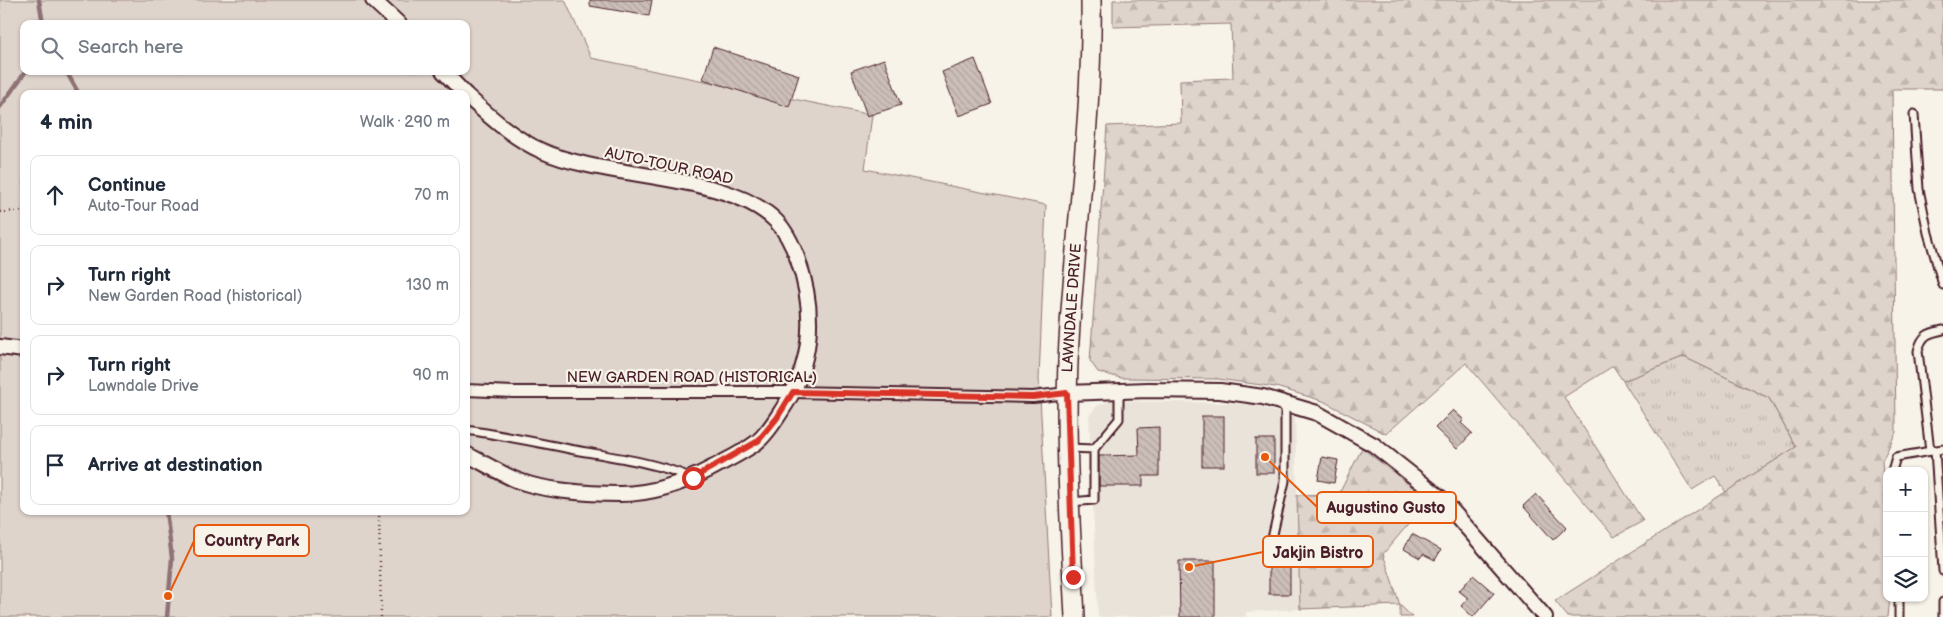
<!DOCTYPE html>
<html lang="en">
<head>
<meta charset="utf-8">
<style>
  :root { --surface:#fff; --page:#f2f2f3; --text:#1f2937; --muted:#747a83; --line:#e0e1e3 }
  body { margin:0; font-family:"Balsamiq Sans",sans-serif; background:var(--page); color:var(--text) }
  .controls { position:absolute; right:15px; bottom:15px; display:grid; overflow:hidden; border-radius:10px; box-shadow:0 1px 4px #0004 }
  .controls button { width:45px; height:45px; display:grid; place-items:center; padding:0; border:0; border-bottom:1px solid var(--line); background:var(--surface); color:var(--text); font:25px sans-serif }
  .stop { position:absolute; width:15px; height:15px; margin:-11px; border:4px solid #d93025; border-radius:50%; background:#fff }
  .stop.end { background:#d93025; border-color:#fff; box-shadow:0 1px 5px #0008 }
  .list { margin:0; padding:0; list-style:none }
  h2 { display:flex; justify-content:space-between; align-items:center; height:65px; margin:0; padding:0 20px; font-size:21px }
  h2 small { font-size:16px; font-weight:400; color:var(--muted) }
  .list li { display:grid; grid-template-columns:32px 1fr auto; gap:15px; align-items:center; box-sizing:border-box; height:80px; margin:0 10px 10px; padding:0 10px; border:1px solid var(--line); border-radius:10px }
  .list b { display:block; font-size:19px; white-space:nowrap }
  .list p { margin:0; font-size:16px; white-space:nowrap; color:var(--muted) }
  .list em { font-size:16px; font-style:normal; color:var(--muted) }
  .icon { flex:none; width:28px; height:28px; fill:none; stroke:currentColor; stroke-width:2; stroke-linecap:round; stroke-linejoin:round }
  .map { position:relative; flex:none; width:1943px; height:617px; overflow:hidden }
  .search { position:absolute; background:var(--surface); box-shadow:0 1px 4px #0004; left:20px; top:20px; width:450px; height:55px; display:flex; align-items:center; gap:12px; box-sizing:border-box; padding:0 18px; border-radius:10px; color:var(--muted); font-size:19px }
  .panel { position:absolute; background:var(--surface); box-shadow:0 1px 4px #0004; left:20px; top:90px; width:450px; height:425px; border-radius:10px }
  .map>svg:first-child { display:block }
  .built { fill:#eae3da }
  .grass { fill:url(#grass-tufts); stroke:#947a7c }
  .forest { fill:url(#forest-firs); stroke:#947a7c }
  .green { fill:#ded4cc; stroke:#947a7c; fill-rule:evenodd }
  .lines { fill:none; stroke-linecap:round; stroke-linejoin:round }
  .stream { stroke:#8e7275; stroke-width:4.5 }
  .building { fill:url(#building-back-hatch); stroke:#4a1f2b }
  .service-casing { stroke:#4a1f2b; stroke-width:11 }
  .pedestrian-casing { stroke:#4a1f2b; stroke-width:14 }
  .minor-casing { stroke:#4a1f2b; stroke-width:18 }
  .secondary-casing { stroke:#4a1f2b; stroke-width:22 }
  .path { stroke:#4a1f2b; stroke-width:2.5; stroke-dasharray:1 4; stroke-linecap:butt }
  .service { stroke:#f7f3e8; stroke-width:7 }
  .pedestrian { stroke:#f7f3e8; stroke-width:10 }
  .minor { stroke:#f7f3e8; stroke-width:14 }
  .secondary { stroke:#f7f3e8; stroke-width:19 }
  .route { stroke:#d93025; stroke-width:6 }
  .labels { text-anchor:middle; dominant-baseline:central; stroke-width:4.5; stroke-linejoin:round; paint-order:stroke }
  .street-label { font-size:15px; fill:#4a1f2b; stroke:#f7f3e8 }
  .leader { fill:none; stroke:#e8590c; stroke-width:2 }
  .callout-dot { fill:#e8590c; stroke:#f7f3e8; stroke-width:2 }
  .callout { fill:#f7f3e8; stroke:#e8590c; stroke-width:2 }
  .callout-label { font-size:16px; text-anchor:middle; font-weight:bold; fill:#4a1f2b }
</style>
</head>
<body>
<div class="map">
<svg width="1943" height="617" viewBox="0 0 1943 617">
  <defs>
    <pattern id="grass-tufts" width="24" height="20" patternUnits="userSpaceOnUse" patternTransform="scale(1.25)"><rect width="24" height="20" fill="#ded4cc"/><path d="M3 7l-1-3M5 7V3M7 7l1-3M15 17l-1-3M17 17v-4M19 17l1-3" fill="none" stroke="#c0b6af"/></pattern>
    <pattern id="forest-firs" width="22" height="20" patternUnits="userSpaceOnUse" patternTransform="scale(1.25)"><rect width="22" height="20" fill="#ded4cc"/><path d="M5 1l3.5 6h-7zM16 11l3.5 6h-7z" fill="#c0b6af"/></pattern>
    <pattern id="building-back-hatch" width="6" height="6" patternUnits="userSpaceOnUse" patternTransform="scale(1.25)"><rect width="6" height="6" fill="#ccbfb9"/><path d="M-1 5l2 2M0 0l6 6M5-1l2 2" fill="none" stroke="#b1a49f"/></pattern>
  </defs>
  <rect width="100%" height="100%" fill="#f7f3e8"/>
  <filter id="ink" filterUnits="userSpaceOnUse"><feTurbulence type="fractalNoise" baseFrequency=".02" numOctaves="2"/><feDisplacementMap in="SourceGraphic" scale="10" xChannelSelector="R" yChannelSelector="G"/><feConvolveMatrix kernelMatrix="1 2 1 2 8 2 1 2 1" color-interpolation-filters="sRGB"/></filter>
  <g filter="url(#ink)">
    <polygon class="built" points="1110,401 1229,403 1253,405 1295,417 1300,609 1246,612 1246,617 1098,617 1089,416 1097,406"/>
    <polygon class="grass" points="1684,357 1769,398 1796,447 1726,492 1715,476 1692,490 1623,381"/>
    <g class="forest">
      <polygon points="1113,0 1943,0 1943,89 1892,89 1896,432 1882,461 1887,533 1887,598 1890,598 1888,617 1568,617 1555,601 1796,447 1769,398 1684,357 1623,381 1613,366 1564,397 1643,521 1614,537 1466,363 1386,434 1323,401 1276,387 1218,379 1121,378 1098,372 1090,361 1107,126 1181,123 1180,80 1233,78 1231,24 1113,27"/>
      <polygon points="1362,448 1429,500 1383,554 1400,605 1412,617 1400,617 1400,605 1300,609 1297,495 1339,494"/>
    </g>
    <path class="green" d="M0,0H565L591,58L872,115L865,169L1046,205L1039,379L1052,617H0ZM24,24H466V71H24ZM24,94H466V511H24Z"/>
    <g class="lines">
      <g class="stream">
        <polyline points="39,0 43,24"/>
        <polyline points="66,71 79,94"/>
        <polyline points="0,107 26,71"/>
        <polyline points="166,511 172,558 167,617"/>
      </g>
    </g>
    <g class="building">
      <polygon points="590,0 652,0 649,16 590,6"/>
      <polygon points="713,47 799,75 789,107 703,79"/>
      <polygon points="884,59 901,105 867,116 851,71"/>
      <polygon points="975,59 992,104 959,116 942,72"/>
      <polygon points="1453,410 1464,420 1461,423 1472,433 1457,449 1435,428"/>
      <rect x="1202" y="416" width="22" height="50"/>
      <polygon points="1159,427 1159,476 1143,476 1143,486 1099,486 1099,456 1139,455 1138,428"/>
      <rect x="1256" y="439" width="18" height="34"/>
      <polygon points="1322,457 1338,460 1334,483 1318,480"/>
      <polygon points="1536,494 1567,527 1553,540 1523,506"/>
      <polygon points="1412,534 1441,550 1435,560 1423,554 1420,558 1404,549"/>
      <polygon points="1179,561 1215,561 1215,617 1180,617"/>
      <rect x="1269" y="561" width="21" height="33"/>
      <polygon points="1473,575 1494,593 1473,617 1461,606 1468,598 1459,591"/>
    </g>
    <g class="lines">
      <g class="service-casing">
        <g id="service">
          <polyline points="1914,114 1919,189 1928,233 1943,285"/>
          <path d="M466,430C503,435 539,443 575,450C614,457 653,462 690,477"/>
          <polyline points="1068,448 1094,449 1094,500 1070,502"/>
          <polyline points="1094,449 1119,419 1119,391"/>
          <polyline points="1935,450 1943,571"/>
          <path d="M1930,451L1918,351C1922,335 1928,333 1943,330"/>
          <polyline points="1892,471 1896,457 1943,449"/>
          <polyline points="1271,543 1285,481 1285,403"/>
          <polyline points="1899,617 1899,598"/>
          <polyline points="1943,617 1943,602"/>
        </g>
      </g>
      <g class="pedestrian-casing">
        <polyline id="pedestrian" points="466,390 513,392 793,392 1033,397 1067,393"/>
      </g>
      <g class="minor-casing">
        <g id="minor">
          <polyline points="373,0 399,24"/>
          <polyline points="443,71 465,94"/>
          <path d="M466,95C489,116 514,139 542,151C607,180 728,172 776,221C787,232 793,246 798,260C816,312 813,364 782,410C775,421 767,434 757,442C744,452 729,459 714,467C686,482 653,494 620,494C589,494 542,491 514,479C498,472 482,462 466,454"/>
          <polyline points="0,347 24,350"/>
          <polyline points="1067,393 1148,390 1220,391 1263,397 1317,413 1374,445 1441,498 1545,617"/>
        </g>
      </g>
      <g class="secondary-casing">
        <path id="secondary" d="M1075,617C1070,520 1063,422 1070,325C1077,217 1093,108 1091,0"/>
      </g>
      <g class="path">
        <polyline points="0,212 24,211"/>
        <polyline points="379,511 381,617"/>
      </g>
      <use href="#service" class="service"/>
      <use href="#pedestrian" class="pedestrian"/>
      <use href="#minor" class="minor"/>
      <use href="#secondary" class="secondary"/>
    </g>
  </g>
  <g class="lines" filter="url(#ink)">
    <polyline class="route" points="693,478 758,441 777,418 793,392 1033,397 1067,393 1073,577"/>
  </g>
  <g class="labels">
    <g class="street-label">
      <text transform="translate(669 166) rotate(12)">AUTO-TOUR ROAD</text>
      <text transform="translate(1072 308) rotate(-86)">LAWNDALE DRIVE</text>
      <text x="692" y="377">NEW GARDEN ROAD (HISTORICAL)</text>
    </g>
  </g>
  <path class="leader" d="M1265 457L1317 507M168 596L194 541M1189 567L1263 552"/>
  <g class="callout-dot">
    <circle cx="1265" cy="457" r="5"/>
    <circle cx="168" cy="596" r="5"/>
    <circle cx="1189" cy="567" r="5"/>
  </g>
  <g class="callout">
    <rect x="1317" y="492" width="139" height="31" rx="5"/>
    <rect x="194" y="525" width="115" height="31" rx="5"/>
    <rect x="1263" y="536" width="110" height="31" rx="5"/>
  </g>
  <g class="callout-label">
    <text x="1386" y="513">Augustino Gusto</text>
    <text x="252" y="546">Country Park</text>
    <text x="1318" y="558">Jakjin Bistro</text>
  </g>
</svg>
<div class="controls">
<button>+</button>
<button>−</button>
<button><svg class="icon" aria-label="layers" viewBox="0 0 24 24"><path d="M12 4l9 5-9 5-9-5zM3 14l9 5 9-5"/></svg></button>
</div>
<div class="stop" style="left:693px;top:478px"></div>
<div class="stop end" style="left:1073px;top:577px"></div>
<div class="search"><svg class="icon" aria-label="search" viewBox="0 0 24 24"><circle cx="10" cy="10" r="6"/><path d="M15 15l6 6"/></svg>Search here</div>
<section class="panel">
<h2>4 min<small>Walk · 290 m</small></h2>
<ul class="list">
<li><svg class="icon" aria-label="ahead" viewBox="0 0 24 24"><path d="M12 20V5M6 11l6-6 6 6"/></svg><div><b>Continue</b><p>Auto-Tour Road</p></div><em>70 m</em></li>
<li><svg class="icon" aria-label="right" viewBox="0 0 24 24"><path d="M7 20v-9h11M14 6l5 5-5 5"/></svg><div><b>Turn right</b><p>New Garden Road (historical)</p></div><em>130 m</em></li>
<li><svg class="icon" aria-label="right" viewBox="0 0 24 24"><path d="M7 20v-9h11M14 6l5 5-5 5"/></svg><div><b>Turn right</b><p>Lawndale Drive</p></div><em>90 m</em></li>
<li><svg class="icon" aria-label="arrive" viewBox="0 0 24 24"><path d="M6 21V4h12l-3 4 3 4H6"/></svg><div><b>Arrive at destination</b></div></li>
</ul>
</section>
</div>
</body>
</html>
